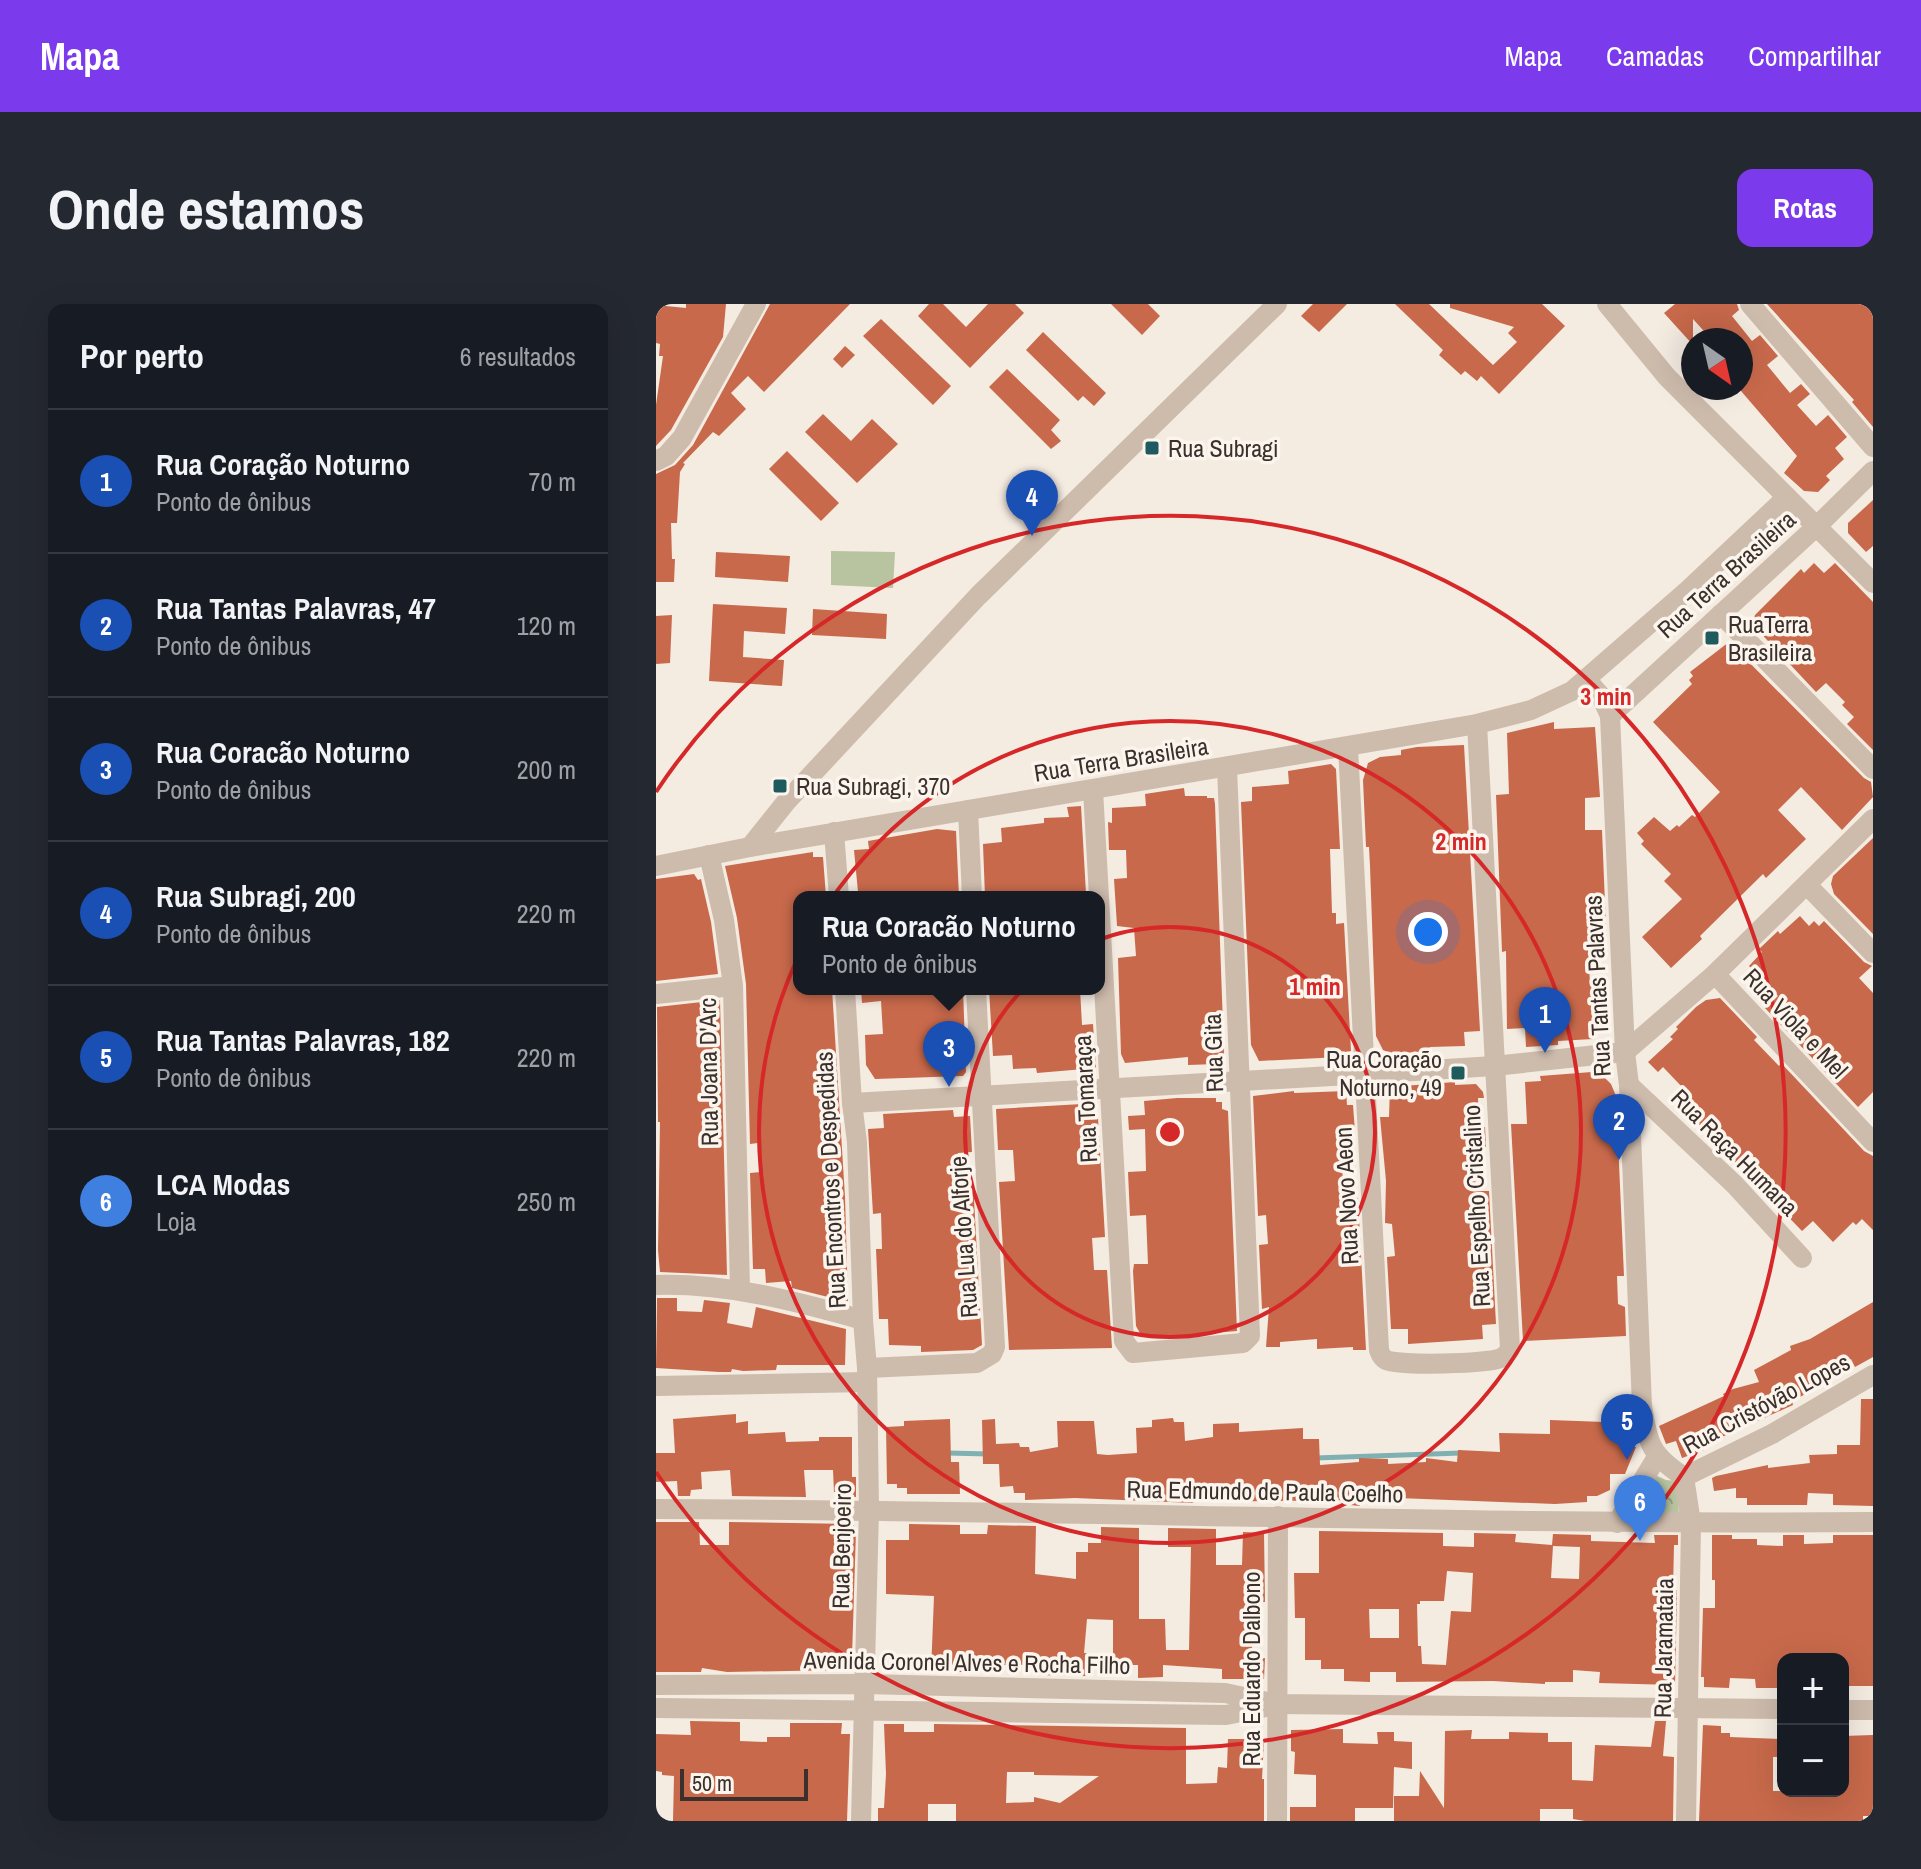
<!DOCTYPE html>
<html lang="pt">
<head>
<meta charset="utf-8">
<style>
  :root { --surface:#171b24; --page:#242831; --text:#f1f3f6; --muted:#9ea1a6; --line:#363941; --accent:#7c3aed }
  body { margin:0; font-family:"Archivo Narrow",sans-serif; background:var(--page); color:var(--text) }
  .controls { position:absolute; right:24px; bottom:24px; display:grid; overflow:hidden; border-radius:16px; box-shadow:0 8px 32px #0002 }
  .controls button { width:72px; height:72px; display:grid; place-items:center; padding:0; border:0; border-bottom:2px solid var(--line); background:var(--surface); color:var(--text); font:40px sans-serif }
  .compass { position:absolute; left:1025px; top:24px; width:72px; height:72px; border-radius:50%; background:var(--surface); box-shadow:0 8px 32px #0002; rotate:146deg }
  .scale { position:absolute; left:24px; bottom:20px; width:128px; box-sizing:border-box; padding-left:8px; border:4px solid #3b302b; border-top:0; font-size:22px; line-height:28px; white-space:nowrap; color:#3b302b; -webkit-text-stroke:6px #fbf5ee; paint-order:stroke }
  .you { position:absolute; left:772px; top:628px; width:28px; height:28px; margin:-20px; border:6px solid #fff; border-radius:50%; background:#1a73e8; box-shadow:0 0 0 12px #1a73e833 }
  .badge { display:grid; place-items:center; width:52px; height:52px; border-radius:50%; background:var(--accent); color:#fff; font-size:26px; font-weight:700 }
  .pin { position:absolute; translate:-50% -66px; filter:drop-shadow(0 2px 4px #0008) }
  .pin::after { content:''; position:absolute; top:42px; width:28px; height:24px; background:inherit; clip-path:polygon(0 0,100% 0,50% 100%) }
  .popup { position:absolute; left:137px; top:587px; width:312px; height:104px; box-sizing:border-box; display:grid; place-content:center; border-radius:16px; background:var(--surface); filter:drop-shadow(0 2px 6px #0005); font-size:26px; white-space:nowrap; color:var(--muted) }
  .popup b { font-size:30px; color:var(--text) }
  .popup::after { content:''; position:absolute; left:50%; top:100%; margin-left:-16px; border:16px solid transparent; border-top-color:var(--surface) }
  .list { margin:0; padding:0; list-style:none }
  h2 { display:flex; justify-content:space-between; align-items:center; height:104px; margin:0; padding:0 32px; font-size:34px }
  h2 small { font-size:26px; font-weight:400; color:var(--muted) }
  .list li { display:grid; grid-template-columns:52px 1fr auto; gap:24px; align-items:center; box-sizing:border-box; height:144px; padding:0 32px; border-top:2px solid var(--line) }
  .list b { display:block; font-size:30px; white-space:nowrap }
  .list p { margin:0; font-size:26px; white-space:nowrap; color:var(--muted) }
  .list em { font-size:26px; font-style:normal; color:var(--muted) }
  .map { position:relative; flex:none; width:1217px; height:1517px; overflow:hidden; border-radius:16px }
  header { display:flex; align-items:center; gap:48px; box-sizing:border-box; height:112px; padding:0 40px; background:var(--accent); color:#fff }
  header strong { font-size:38px }
  nav { display:flex; gap:44px; margin-inline-start:auto; font-size:28px }
  .intro { display:flex; align-items:center; justify-content:space-between; box-sizing:border-box; height:192px; padding:0 48px }
  h1 { margin:0; font-size:56px }
  .button { padding:20px 36px; border-radius:16px; background:var(--accent); color:#fff; font-size:28px; font-weight:700 }
  main { display:flex; gap:48px; padding:0 48px }
  aside { flex:1; background:var(--surface); border-radius:16px; box-shadow:0 8px 32px #0002 }
  .map>svg:first-child { display:block }
  .forest { fill:url(#forest-crowns) }
  .garden { fill:#b8c4a0 }
  .lines { fill:none; stroke-linecap:round; stroke-linejoin:round }
  .stream { stroke:#7fb0b2; stroke-width:5 }
  .building { fill:#c8694b; fill-rule:evenodd }
  .minor { stroke:#cdbbac; stroke-width:20 }
  .ring { fill:none; stroke:#d62828; stroke-width:4 }
  .poi-dot { fill:#1f5a5e; stroke:#fbf5ee; stroke-width:3 }
  .labels { text-anchor:middle; dominant-baseline:central; stroke-width:7; stroke-linejoin:round; paint-order:stroke }
  .poi-label { font-size:24px; fill:#3b302b; stroke:#fbf5ee; text-anchor:start }
  .street-label { font-size:24px; fill:#3b302b; stroke:#fbf5ee }
  .centre { fill:#d62828; stroke:#fbf5ee; stroke-width:4 }
  .ring-label { font-size:24px; text-anchor:middle; font-weight:bold; fill:#d62828; stroke:#fbf5ee; stroke-width:7; stroke-linejoin:round; paint-order:stroke }
</style>
</head>
<body>
<header>
<strong>Mapa</strong>
<nav><a>Mapa</a><a>Camadas</a><a>Compartilhar</a></nav>
</header>
<div class="intro"><h1>Onde estamos</h1><a class="button">Rotas</a></div>
<main>
<aside>
<h2>Por perto<small>6 resultados</small></h2>
<ul class="list">
<li><span class="badge" style="background:#1a4fb4">1</span><div><b>Rua Coração Noturno</b><p>Ponto de ônibus</p></div><em>70 m</em></li>
<li><span class="badge" style="background:#1a4fb4">2</span><div><b>Rua Tantas Palavras, 47</b><p>Ponto de ônibus</p></div><em>120 m</em></li>
<li><span class="badge" style="background:#1a4fb4">3</span><div><b>Rua Coracão Noturno</b><p>Ponto de ônibus</p></div><em>200 m</em></li>
<li><span class="badge" style="background:#1a4fb4">4</span><div><b>Rua Subragi, 200</b><p>Ponto de ônibus</p></div><em>220 m</em></li>
<li><span class="badge" style="background:#1a4fb4">5</span><div><b>Rua Tantas Palavras, 182</b><p>Ponto de ônibus</p></div><em>220 m</em></li>
<li><span class="badge" style="background:#3f7fe0">6</span><div><b>LCA Modas</b><p>Loja</p></div><em>250 m</em></li>
</ul>
</aside>
<div class="map">
<svg width="1217" height="1517" viewBox="0 0 1217 1517">
  <defs>
    <pattern id="forest-crowns" width="20" height="18" patternUnits="userSpaceOnUse" patternTransform="scale(2)"><rect width="20" height="18" fill="#b8c4a0"/><path d="M2 6a3 3 0 1 1 6 0M12 15a3 3 0 1 1 6 0" fill="none" stroke="#97a083"/></pattern>
  </defs>
  <rect width="100%" height="100%" fill="#f4ebe1"/>
  <polygon class="forest" points="999,1171 1010,1176 1021,1177 1023,1212 975,1211"/>
  <polygon class="garden" points="175,247 239,248 237,284 175,281"/>
  <g class="lines">
    <g class="stream">
      <polyline points="291,1149 333,1150"/>
      <polyline points="659,1154 805,1149"/>
    </g>
  </g>
  <g class="building">
    <polygon points="30,0 70,0 67,33 15,126 0,142 0,101 7,52 3,52 4,40 0,39 0,1 30,4"/>
    <polygon points="114,0 194,0 108,88 92,72 75,89 90,105 63,132 57,128 27,159 29,160 24,168 21,219 15,219 16,255 19,255 18,278 0,278 0,170 19,161 37,141"/>
    <polygon points="273,0 287,0 310,23 332,0 359,0 368,9 314,64 262,12"/>
    <polygon points="455,0 492,0 504,12 486,31"/>
    <polygon points="657,0 691,0 663,28 645,12"/>
    <polygon points="739,0 773,0 837,61 861,38 852,29 858,23 794,4 794,0 886,0 909,22 843,90 825,72 821,77 809,67 805,71 783,51 787,46"/>
    <polygon points="1019,0 1081,0 1083,6 1076,12 1096,37 1104,31 1122,52 1111,61 1134,89 1145,80 1154,90 1141,101 1160,122 1172,111 1191,133 1179,144 1188,155 1170,172 1174,176 1162,188 1148,187 1128,169 1141,152 1085,87 1085,36 1056,36 1037,15 1037,41 1008,9"/>
    <polygon points="1111,0 1217,0 1217,123 1196,98 1198,96"/>
    <polygon points="225,15 295,82 277,101 207,32"/>
    <polygon points="387,28 450,89 438,102 427,92 422,97 370,46"/>
    <polygon points="189,42 199,51 186,64 177,55"/>
    <polygon points="351,65 404,116 395,126 405,137 395,145 333,83"/>
    <polygon points="167,110 195,137 216,115 242,140 201,179 149,128"/>
    <polygon points="131,147 183,199 165,217 113,165"/>
    <polygon points="1217,196 1217,242 1210,248 1192,229 1192,219"/>
    <polygon points="60,248 134,252 132,278 59,273"/>
    <polygon points="1158,259 1168,269 1179,259 1217,298 1217,446 1191,420 1198,413 1186,401 1189,398 1170,379 1160,388 1097,321 1099,311 1145,265 1148,269"/>
    <polygon points="57,300 131,304 129,330 88,327 87,353 128,356 126,382 53,377"/>
    <polygon points="157,305 231,310 230,335 156,331"/>
    <polygon points="16,311 14,359 0,360 0,312"/>
    <polygon points="1073,338 1208,474 1215,478 1217,493 1186,526 1145,483 1122,506 1150,535 1110,574 1107,570 1044,632 1046,635 1015,664 986,633 1026,595 1008,577 1015,570 985,540 988,537 981,529 998,513 1014,527 1021,521 1023,523 1036,511 1039,513 1064,488 997,418 1036,380 1033,376 1037,372 1034,368"/>
    <polygon points="898,418 898,425 939,423 944,493 929,494 929,526 946,526 951,649 933,650 933,664 934,678 952,677 954,720 936,721 937,735 902,737 902,741 870,743 869,724 851,725 850,647 846,648 840,491 853,490 851,429"/>
    <polygon points="808,441 824,727 808,728 809,742 774,743 775,748 734,749 727,746 720,732 714,562 713,543 710,543 707,476 712,459 724,453 745,451 745,446 761,443"/>
    <polygon points="675,460 680,465 684,545 674,545 676,609 680,609 680,620 688,619 695,747 684,753 603,757 595,741 585,498 596,497 596,483 633,480 632,467"/>
    <polygon points="528,484 529,492 551,492 551,494 558,494 559,500 568,749 567,755 560,760 532,761 532,753 469,759 465,750 462,654 480,652 478,624 461,622 458,575 471,574 470,546 453,546 452,518 456,519 456,504 490,502 489,490"/>
    <polygon points="425,502 430,590 419,590 419,593 329,593 327,540 346,538 345,524 388,519 388,514 413,513 411,503"/>
    <polygon points="281,525 300,527 303,593 220,593 220,587 202,588 198,546 213,545 212,537"/>
    <polygon points="1217,534 1217,630 1178,590 1175,580 1177,572"/>
    <polygon points="157,548 157,553 167,553 170,593 143,593 143,685 176,685 189,893 192,998 136,984 135,977 110,979 109,965 97,965 94,869 105,868 102,839 94,840 90,680 81,614 69,562"/>
    <polygon points="38,570 42,576 45,575 55,618 62,670 0,677 0,575"/>
    <polygon points="1144,612 1153,622 1158,617 1163,622 1168,617 1208,658 1216,662 1203,674 1217,689 1217,788 1202,803 1109,704 1122,692 1093,662 1106,648 1103,645 1122,627 1124,630"/>
    <polygon points="205,685 307,685 310,768 307,772 219,775 210,761 209,731 227,730 225,697 206,699"/>
    <polygon points="333,685 424,685 426,721 437,720 440,764 381,769 380,764 357,765 356,751 337,752"/>
    <polygon points="1064,694 1101,733 1098,736 1123,762 1125,759 1208,847 1217,852 1217,926 1206,915 1200,921 1197,918 1177,938 1157,917 1146,927 1017,794 1027,784 1007,763 1002,768 992,758 1017,735 1014,733 1022,725 1020,723 1040,703 1050,696"/>
    <polygon points="64,696 71,971 4,968 2,946 4,818 2,818 1,703"/>
    <polygon points="936,768 948,773 955,780 960,792 968,972 961,972 962,1000 969,1003 970,1032 867,1037 855,820 871,820 869,778 885,777 884,772"/>
    <polygon points="799,778 799,781 820,780 827,788 828,794 822,794 823,823 829,823 830,843 817,843 820,887 833,887 840,1020 826,1021 827,1035 752,1040 752,1025 735,1025 731,953 739,952 736,920 729,919 730,877 724,813 733,813 734,783"/>
    <polygon points="638,787 638,789 690,787 691,801 697,801 699,828 688,829 685,843 687,879 691,878 692,894 702,894 710,1046 697,1046 697,1043 661,1045 661,1035 624,1038 624,1043 610,1043 613,1003 606,1005 603,941 612,940 610,911 602,912 597,792"/>
    <polygon points="521,794 560,794 560,798 566,798 566,805 572,807 581,1027 523,1032 485,1031 480,1022 477,967 478,960 492,960 490,911 474,912 472,868 490,867 489,825 473,826 472,812 489,811 488,797"/>
    <polygon points="426,800 427,814 442,814 449,933 436,934 437,949 438,966 451,966 456,1044 353,1046 343,878 359,877 357,846 342,846 340,805"/>
    <polygon points="297,806 298,813 314,812 316,848 302,849 304,877 317,877 326,1041 317,1046 265,1048 265,1042 233,1041 232,1015 223,1015 220,945 226,945 225,909 217,910 212,825 228,824 227,810"/>
    <polygon points="1,994 21,994 21,1007 46,1008 48,996 74,999 71,1019 96,1024 100,1003 190,1025 189,1061 121,1061 120,1066 87,1067 76,1065 75,1068 63,1068 0,1064"/>
    <polygon points="1217,998 1217,1053 1199,1063 1195,1055 1169,1067 1173,1078 1136,1097 1137,1101 1046,1142 1048,1146 1026,1154 1020,1137 1010,1140 1003,1122 1068,1092 1067,1090 1077,1085 1103,1078 1098,1066 1135,1046 1134,1042 1154,1035"/>
    <polygon points="1205,1095 1217,1095 1217,1202 1177,1201 1177,1190 1152,1189 1151,1201 1091,1201 1091,1194 1080,1194 1080,1184 1058,1187 1056,1174 1060,1172 1112,1161 1112,1164 1154,1159 1153,1151 1181,1150 1181,1141 1204,1141"/>
    <polygon points="80,1110 80,1119 92,1117 92,1130 129,1128 130,1138 163,1137 163,1133 196,1133 196,1173 200,1173 200,1193 188,1193 188,1187 178,1188 177,1166 148,1166 150,1193 76,1192 74,1166 45,1168 46,1185 35,1186 34,1192 22,1192 21,1177 0,1178 0,1149 19,1149 17,1115"/>
    <polygon points="517,1114 518,1118 528,1118 529,1137 557,1133 557,1120 583,1119 583,1128 647,1124 647,1135 663,1135 664,1161 703,1158 703,1154 732,1155 732,1160 770,1158 770,1154 801,1158 802,1146 844,1148 843,1129 894,1130 894,1116 976,1119 975,1143 980,1143 969,1170 954,1170 954,1186 941,1192 931,1192 931,1198 899,1200 742,1194 742,1199 704,1198 704,1202 694,1201 703,1196 536,1198 538,1199 419,1194 369,1196 369,1189 358,1189 357,1182 344,1183 343,1160 327,1160 326,1116 339,1115 340,1140 363,1139 364,1143 373,1143 374,1148 402,1143 401,1117 438,1117 441,1150 452,1151 481,1149 480,1124 496,1123 496,1116"/>
    <polygon points="294,1115 295,1158 303,1158 304,1190 251,1190 251,1184 241,1184 241,1180 231,1180 230,1123 248,1122 248,1117"/>
    <polygon points="0,1218 43,1218 44,1241 73,1241 73,1218 197,1220 200,1226 196,1353 186,1353 186,1366 71,1368 46,1364 45,1368 0,1368"/>
    <polygon points="253,1220 304,1221 304,1230 331,1230 332,1221 380,1222 379,1270 420,1275 420,1248 432,1248 432,1239 445,1239 445,1223 483,1224 483,1315 509,1315 510,1346 533,1346 535,1243 512,1243 512,1224 560,1225 560,1261 586,1261 587,1228 608,1229 609,1298 597,1297 596,1348 604,1349 604,1355 609,1354 608,1375 566,1375 566,1365 507,1361 507,1373 482,1374 482,1361 457,1361 457,1316 431,1315 428,1349 431,1349 431,1372 379,1371 380,1361 328,1361 327,1368 275,1368 278,1292 230,1290 230,1236 253,1236"/>
    <path d="M663,1227L787,1229V1242L818,1243V1229L860,1230L859,1238L896,1241L897,1230L935,1231V1237L999,1239L998,1231H1022V1241H1018L1017,1286H1021L1019,1381L943,1379L944,1368L917,1366V1378H889V1380L837,1377L740,1378V1368H714V1378L688,1377V1365H665V1356H649V1314H639L638,1269H663ZM897,1242L924,1243L923,1275L895,1274ZM791,1267L817,1269L815,1308L795,1307L790,1361L766,1360L765,1342H762L761,1300H764V1297H788ZM713,1305H743V1334H714Z"/>
    <polygon points="1056,1231 1076,1231 1076,1235 1101,1235 1101,1241 1127,1242 1127,1231 1148,1231 1148,1240 1177,1239 1177,1231 1217,1231 1217,1382 1187,1382 1187,1355 1127,1355 1127,1382 1125,1384 1100,1384 1099,1375 1074,1374 1073,1384 1048,1383 1048,1373 1045,1373 1047,1304 1059,1304 1059,1276 1056,1276"/>
    <polygon points="34,1417 84,1418 84,1437 111,1438 111,1433 134,1433 134,1419 186,1419 185,1430 194,1430 191,1517 17,1517 18,1472 6,1471 6,1468 0,1467 0,1430 35,1431"/>
    <polygon points="999,1417 1010,1417 1007,1452 1018,1453 1017,1517 929,1517 917,1515 917,1505 884,1505 884,1517 738,1517 738,1492 763,1492 764,1467 788,1504 789,1427 816,1426 815,1435 853,1435 853,1428 892,1429 892,1438 916,1438 916,1476 937,1477 939,1441 995,1443"/>
    <path d="M228,1420H248V1428H278V1420L530,1424V1480L561,1479L562,1463L571,1464L572,1435H606L608,1436L606,1475H608V1517H300V1500H272V1517H222V1504H228L230,1470ZM351,1468H378V1471L443,1472L404,1499L378,1493V1498L350,1499Z"/>
    <polygon points="1047,1421 1065,1422 1065,1429 1074,1429 1074,1433 1127,1435 1127,1453 1117,1453 1117,1487 1187,1487 1187,1432 1217,1431 1217,1512 1207,1512 1207,1517 1043,1517"/>
    <polygon points="687,1425 687,1439 722,1440 721,1428 738,1428 738,1437 756,1438 756,1465 738,1463 737,1504 699,1504 699,1517 634,1517 634,1503 660,1503 660,1471 638,1470 639,1448 635,1447 635,1426"/>
  </g>
  <g class="lines">
    <g class="minor">
      <polyline points="951,0 1011,73 1217,279"/>
      <polyline points="1094,0 1217,143"/>
      <polyline points="0,157 10,152 26,134 100,0"/>
      <polyline points="1065,310 1217,465"/>
      <path d="M930,375L945,392L954,412L969,748L973,781L986,1102C992,1141 995,1151 1028,1173"/>
      <polyline points="954,412 1161,222 1217,167"/>
      <path d="M692,443L723,1046C725,1051 725,1053 730,1056C742,1062 832,1060 845,1054C850,1051 851,1050 854,1045L821,420"/>
      <polyline points="437,486 468,1037 477,1049 587,1039 594,1032 571,464"/>
      <polyline points="312,506 316,593"/>
      <polyline points="178,528 183,593"/>
      <polyline points="94,543 130,498 322,292 621,0"/>
      <polyline points="53,551 68,616 77,682 84,986"/>
      <polyline points="0,562 94,543 821,420 875,406 916,387 1031,287 1131,193"/>
      <polyline points="1151,581 1217,649"/>
      <polyline points="1059,670 1217,838"/>
      <polyline points="189,685 196,799 201,838 207,1016 211,1064 213,1206 205,1517"/>
      <polyline points="0,690 77,682"/>
      <polyline points="973,781 1079,881 1146,954"/>
      <polyline points="196,799 711,770 838,762 969,748 1059,670 1217,515"/>
      <path d="M0,981C71,979 139,997 207,1016"/>
      <polyline points="211,1064 321,1059 336,1050 339,1043 320,685"/>
      <polyline points="0,1082 211,1078"/>
      <polyline points="1028,1173 1035,1219 1030,1517"/>
      <polyline points="1028,1173 1116,1130 1217,1071"/>
      <path d="M0,1205C406,1206 811,1221 1217,1218"/>
      <polyline points="961,1219 1001,1153"/>
      <polyline points="0,1381 208,1380 569,1389 621,1400 1127,1405"/>
      <polyline points="0,1404 570,1411 615,1402"/>
      <polyline points="1187,1406 1217,1406"/>
      <polyline points="621,1517 622,1212"/>
    </g>
  </g>
  <g class="ring">
    <circle cx="514" cy="828" r="205"/>
    <circle cx="514" cy="828" r="411"/>
    <path d="M0 488A616 616 0 1 1 0 1168"/>
  </g>
  <g class="poi-dot">
    <rect x="488" y="136" width="16" height="16" rx="4"/>
    <rect x="1048" y="326" width="16" height="16" rx="4"/>
    <rect x="116" y="474" width="16" height="16" rx="4"/>
    <rect x="794" y="761" width="16" height="16" rx="4"/>
  </g>
  <g class="labels">
    <g class="poi-label">
      <text x="512" y="144">Rua Subragi</text>
      <text x="1072" y="320">RuaTerra<tspan x="1072" dy="28">Brasileira</tspan></text>
      <text x="140" y="482">Rua Subragi, 370</text>
      <text x="786" y="755" text-anchor="end">Rua Coração<tspan x="786" dy="28">Noturno, 49</tspan></text>
    </g>
    <g class="street-label">
      <text transform="translate(1070 270) rotate(-42)">Rua Terra Brasileira</text>
      <text transform="translate(465 455) rotate(-9)">Rua Terra Brasileira</text>
      <text transform="translate(941 682) rotate(-93)">Rua Tantas Palavras</text>
      <text transform="translate(1140 719) rotate(47)">Rua Viola e Mel</text>
      <text transform="translate(557 749) rotate(-92)">Rua Gita</text>
      <text transform="translate(52 768) rotate(-91)">Rua Joana D'Arc</text>
      <text transform="translate(429 795) rotate(-93)">Rua Tomaraça</text>
      <text transform="translate(1079 848) rotate(45)">Rua Raça Humana</text>
      <text transform="translate(174 876) rotate(-93)">Rua Encontros e Despedidas</text>
      <text transform="translate(690 892) rotate(-93)">Rua Novo Aeon</text>
      <text transform="translate(820 902) rotate(-93)">Rua Espelho Cristalino</text>
      <text transform="translate(307 933) rotate(-94)">Rua Lua do Alforje</text>
      <text transform="translate(1110 1099) rotate(-28)">Rua Cristóvão Lopes</text>
      <text transform="translate(609 1187) rotate(1)">Rua Edmundo de Paula Coelho</text>
      <text transform="translate(185 1242) rotate(-89)">Rua Benjoeiro</text>
      <text transform="translate(1007 1344) rotate(-89)">Rua Jaramataia</text>
      <text transform="translate(311 1358) rotate(1)">Avenida Coronel Alves e Rocha Filho</text>
      <text transform="translate(595 1365) rotate(-90)">Rua Eduardo Dalbono</text>
    </g>
  </g>
  <circle cx="514" cy="828" r="12" class="centre"/>
  <g class="ring-label">
    <text x="950" y="401">3 min</text>
    <text x="805" y="546">2 min</text>
    <text x="659" y="691">1 min</text>
  </g>
</svg>
<div class="controls">
<button>+</button>
<button>−</button>
</div>
<svg class="compass" viewBox="-18 -18 36 36"><path d="M0-13l5 13h-10z" fill="#e53935"/><path d="M0 13l5-13h-10z" fill="#9ea1a6"/></svg>
<div class="scale">50 m</div>
<div class="you"></div>
<div class="pin badge" style="left:889px;top:749px;background:#1a4fb4">1</div>
<div class="pin badge" style="left:963px;top:856px;background:#1a4fb4">2</div>
<div class="pin badge" style="left:293px;top:783px;background:#1a4fb4">3</div>
<div class="popup"><b>Rua Coracão Noturno</b>Ponto de ônibus</div>
<div class="pin badge" style="left:376px;top:232px;background:#1a4fb4">4</div>
<div class="pin badge" style="left:971px;top:1156px;background:#1a4fb4">5</div>
<div class="pin badge" style="left:984px;top:1237px;background:#3f7fe0">6</div>
</div>
</main>
</body>
</html>
